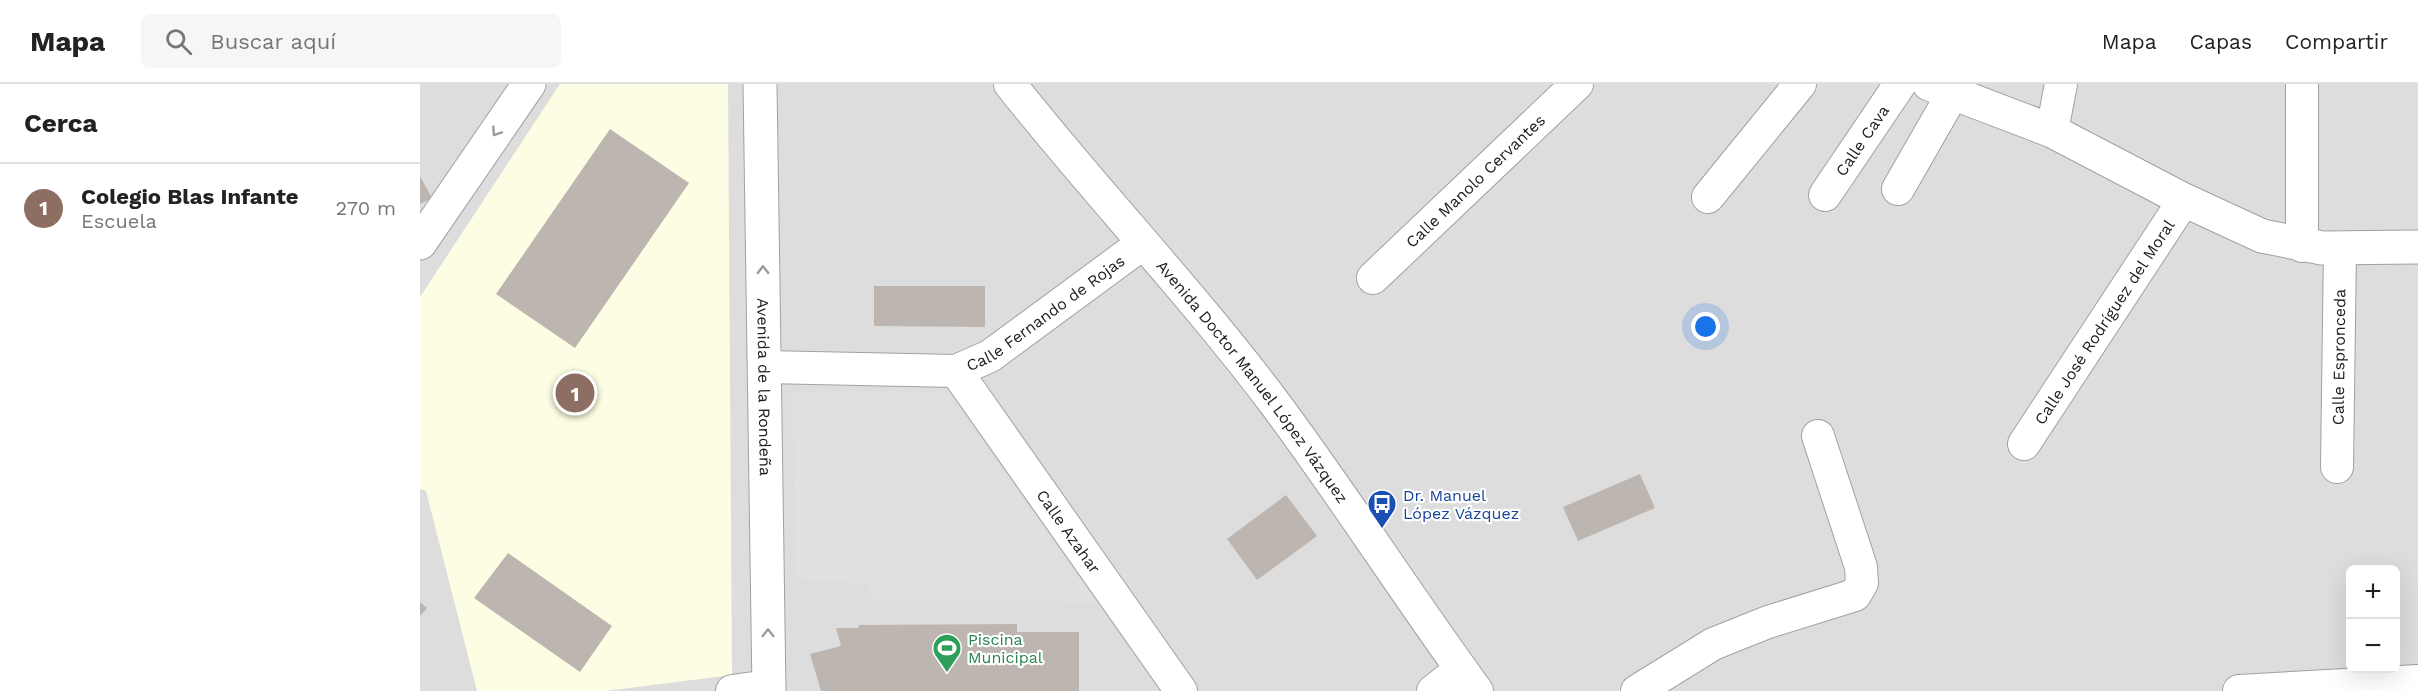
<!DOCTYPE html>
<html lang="es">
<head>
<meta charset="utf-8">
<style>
  :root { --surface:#fff; --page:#f6f6f6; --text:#222; --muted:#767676; --line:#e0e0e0; --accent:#c0130f }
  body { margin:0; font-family:"Work Sans",sans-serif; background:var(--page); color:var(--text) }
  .controls { position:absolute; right:18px; bottom:18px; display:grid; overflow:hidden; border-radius:9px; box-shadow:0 6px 24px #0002 }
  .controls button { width:54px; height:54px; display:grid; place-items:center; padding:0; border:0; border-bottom:2px solid var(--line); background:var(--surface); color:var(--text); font:30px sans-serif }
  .you { position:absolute; left:1286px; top:243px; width:21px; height:21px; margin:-15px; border:4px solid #fff; border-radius:50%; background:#1a73e8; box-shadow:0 0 0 9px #1a73e833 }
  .badge { display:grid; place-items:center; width:39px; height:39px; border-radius:50%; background:var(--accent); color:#fff; font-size:20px; font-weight:700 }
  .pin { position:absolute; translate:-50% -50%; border:3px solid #fff; box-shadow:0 2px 6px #0006 }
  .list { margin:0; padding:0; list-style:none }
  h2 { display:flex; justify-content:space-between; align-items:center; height:78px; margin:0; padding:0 24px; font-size:26px }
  h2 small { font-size:20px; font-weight:400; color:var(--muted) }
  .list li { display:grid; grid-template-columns:39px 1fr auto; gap:18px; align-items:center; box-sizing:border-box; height:90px; padding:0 24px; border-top:2px solid var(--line) }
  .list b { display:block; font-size:22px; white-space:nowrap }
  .list p { margin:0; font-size:20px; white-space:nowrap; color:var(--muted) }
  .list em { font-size:20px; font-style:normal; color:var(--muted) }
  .icon { flex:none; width:33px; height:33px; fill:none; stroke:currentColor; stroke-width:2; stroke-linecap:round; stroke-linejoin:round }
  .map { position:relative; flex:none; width:1998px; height:607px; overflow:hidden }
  header { display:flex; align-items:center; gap:36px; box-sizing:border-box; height:84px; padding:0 30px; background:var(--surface); border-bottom:2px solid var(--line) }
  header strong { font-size:28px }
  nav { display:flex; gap:33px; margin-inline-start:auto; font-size:21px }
  .search { width:420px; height:54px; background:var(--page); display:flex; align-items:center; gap:15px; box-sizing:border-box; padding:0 21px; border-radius:9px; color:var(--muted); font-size:22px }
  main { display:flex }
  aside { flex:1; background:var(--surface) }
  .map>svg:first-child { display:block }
  .residential { fill:#ddd; fill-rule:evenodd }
  .education { fill:#fcfde2 }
  .parking { fill:#e0e0e0 }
  .building { fill:#bdb6b0 }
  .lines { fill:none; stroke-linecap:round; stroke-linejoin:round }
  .minor-casing { stroke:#a1a1a1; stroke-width:34 }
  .tertiary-casing { stroke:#a1a1a1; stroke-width:35 }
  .minor { stroke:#fff; stroke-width:32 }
  .tertiary { stroke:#fff; stroke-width:33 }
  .oneway { stroke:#9b9b9b }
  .labels { text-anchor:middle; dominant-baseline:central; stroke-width:4.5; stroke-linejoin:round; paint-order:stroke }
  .street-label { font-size:16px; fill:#202020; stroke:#fff }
  .transit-label { font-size:16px; fill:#164399; stroke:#fff; text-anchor:start }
  .leisure-label { font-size:16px; fill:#27864d; stroke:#fff; text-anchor:start }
</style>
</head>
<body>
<header>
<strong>Mapa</strong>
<div class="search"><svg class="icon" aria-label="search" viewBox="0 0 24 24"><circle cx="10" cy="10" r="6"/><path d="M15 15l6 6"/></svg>Buscar aquí</div>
<nav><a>Mapa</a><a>Capas</a><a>Compartir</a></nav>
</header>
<main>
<aside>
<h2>Cerca<small></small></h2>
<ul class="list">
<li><span class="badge" style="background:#8d6e63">1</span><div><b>Colegio Blas Infante</b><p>Escuela</p></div><em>270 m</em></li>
</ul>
</aside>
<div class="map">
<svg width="1998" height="607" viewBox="0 0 1998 607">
  <rect width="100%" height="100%" fill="#efede7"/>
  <path class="residential" d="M0,0H1998V607H0ZM1930,486H1976V584H1930Z"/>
  <polygon class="education" points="140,0 308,0 312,591 185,607 57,607 6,407 0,405 0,213"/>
  <polygon class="parking" points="373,308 526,308 676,518 451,515 448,500 375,495"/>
  <g class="building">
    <polygon points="190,45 269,99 155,264 76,210"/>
    <polygon points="0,92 12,114 0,120"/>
    <polygon points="454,202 565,202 565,243 454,242"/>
    <polygon points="1220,390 1235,424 1158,457 1143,423"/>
    <polygon points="866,411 897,452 837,496 807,455"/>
    <polygon points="88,469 192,542 160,588 54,514"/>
    <polygon points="0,518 7,524 0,532"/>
    <polygon points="597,540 597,548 659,548 659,607 401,607 390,570 421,562 416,544 438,544 439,541"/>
  </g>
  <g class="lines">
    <g class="minor-casing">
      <g id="minor">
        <path id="s1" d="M590,0C676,109 773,210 856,321C926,415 988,513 1057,607"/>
        <polyline points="1882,0 1882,162"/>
        <polyline points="1632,47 1641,0"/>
        <polyline points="1478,105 1533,9"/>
        <path id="s2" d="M1405,111L1480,0"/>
        <polyline points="1288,113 1380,0"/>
        <path id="s3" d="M953,194L1157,0"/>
        <path id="s4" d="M345,283L536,287L570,272L722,160"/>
        <path id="s5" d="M536,287L761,607"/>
        <path id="s6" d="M1604,360L1764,116"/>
        <path id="s7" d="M1917,383L1920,164"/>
        <polyline points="312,607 349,602"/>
        <polyline points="1013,607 1041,585"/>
        <polyline points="1217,607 1293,560 1348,538 1435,511 1442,499 1441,483 1398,352"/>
        <polyline points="1819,607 1998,597"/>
      </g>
    </g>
    <g class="tertiary-casing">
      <g id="tertiary">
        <path id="s8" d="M340,0L349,607"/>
        <polyline points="1509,0 1632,47 1764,116 1842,152 1902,164 1998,163"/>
        <polyline points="0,159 109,0"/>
      </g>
    </g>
    <use href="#minor" class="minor"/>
    <use href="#tertiary" class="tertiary"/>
  </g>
  <defs><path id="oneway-chevron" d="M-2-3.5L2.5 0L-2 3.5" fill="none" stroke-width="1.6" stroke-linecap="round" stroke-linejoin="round" transform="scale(1.5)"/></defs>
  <g class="oneway">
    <use href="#oneway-chevron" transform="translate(76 48) rotate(124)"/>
    <use href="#oneway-chevron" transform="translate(343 186) rotate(-91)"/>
    <use href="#oneway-chevron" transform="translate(348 549) rotate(-90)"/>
  </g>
  <defs>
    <g id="bus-pin" transform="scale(1.5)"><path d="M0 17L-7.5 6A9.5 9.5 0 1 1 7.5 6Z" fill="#1a4fb4" stroke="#fff"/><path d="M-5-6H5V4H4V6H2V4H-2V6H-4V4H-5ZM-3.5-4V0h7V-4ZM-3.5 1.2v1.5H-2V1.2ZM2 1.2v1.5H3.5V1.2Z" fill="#fff"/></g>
    <g id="stadium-pin" transform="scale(1.5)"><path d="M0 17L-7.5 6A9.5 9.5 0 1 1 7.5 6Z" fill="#2e9e5b" stroke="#fff"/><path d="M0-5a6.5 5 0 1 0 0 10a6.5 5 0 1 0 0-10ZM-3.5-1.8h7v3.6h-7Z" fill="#fff"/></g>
  </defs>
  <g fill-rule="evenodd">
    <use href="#bus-pin" x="962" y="420"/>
    <use href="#stadium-pin" x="527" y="564"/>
  </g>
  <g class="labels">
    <g class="street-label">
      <text stroke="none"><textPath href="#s2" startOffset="66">Calle Cava</textPath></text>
      <text stroke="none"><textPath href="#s3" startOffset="141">Calle Manolo Cervantes</textPath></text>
      <text stroke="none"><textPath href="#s4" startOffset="298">Calle Fernando de Rojas</textPath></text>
      <text stroke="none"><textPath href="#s6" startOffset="146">Calle José Rodríguez del Moral</textPath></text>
      <text stroke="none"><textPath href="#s7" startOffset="110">Calle Espronceda</textPath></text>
      <text stroke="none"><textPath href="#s1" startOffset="384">Avenida Doctor Manuel López Vázquez</textPath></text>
      <text stroke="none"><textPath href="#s8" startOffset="303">Avenida de la Rondeña</textPath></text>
      <text stroke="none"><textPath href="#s5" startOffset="196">Calle Azahar</textPath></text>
    </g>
    <g class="transit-label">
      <text x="983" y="411">Dr. Manuel<tspan x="983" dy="18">López Vázquez</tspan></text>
    </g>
    <g class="leisure-label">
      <text x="548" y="555">Piscina<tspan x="548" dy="18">Municipal</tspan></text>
    </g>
  </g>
</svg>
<div class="controls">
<button>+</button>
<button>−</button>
</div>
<div class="you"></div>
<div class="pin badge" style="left:155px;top:309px;background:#8d6e63">1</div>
</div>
</main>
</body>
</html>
